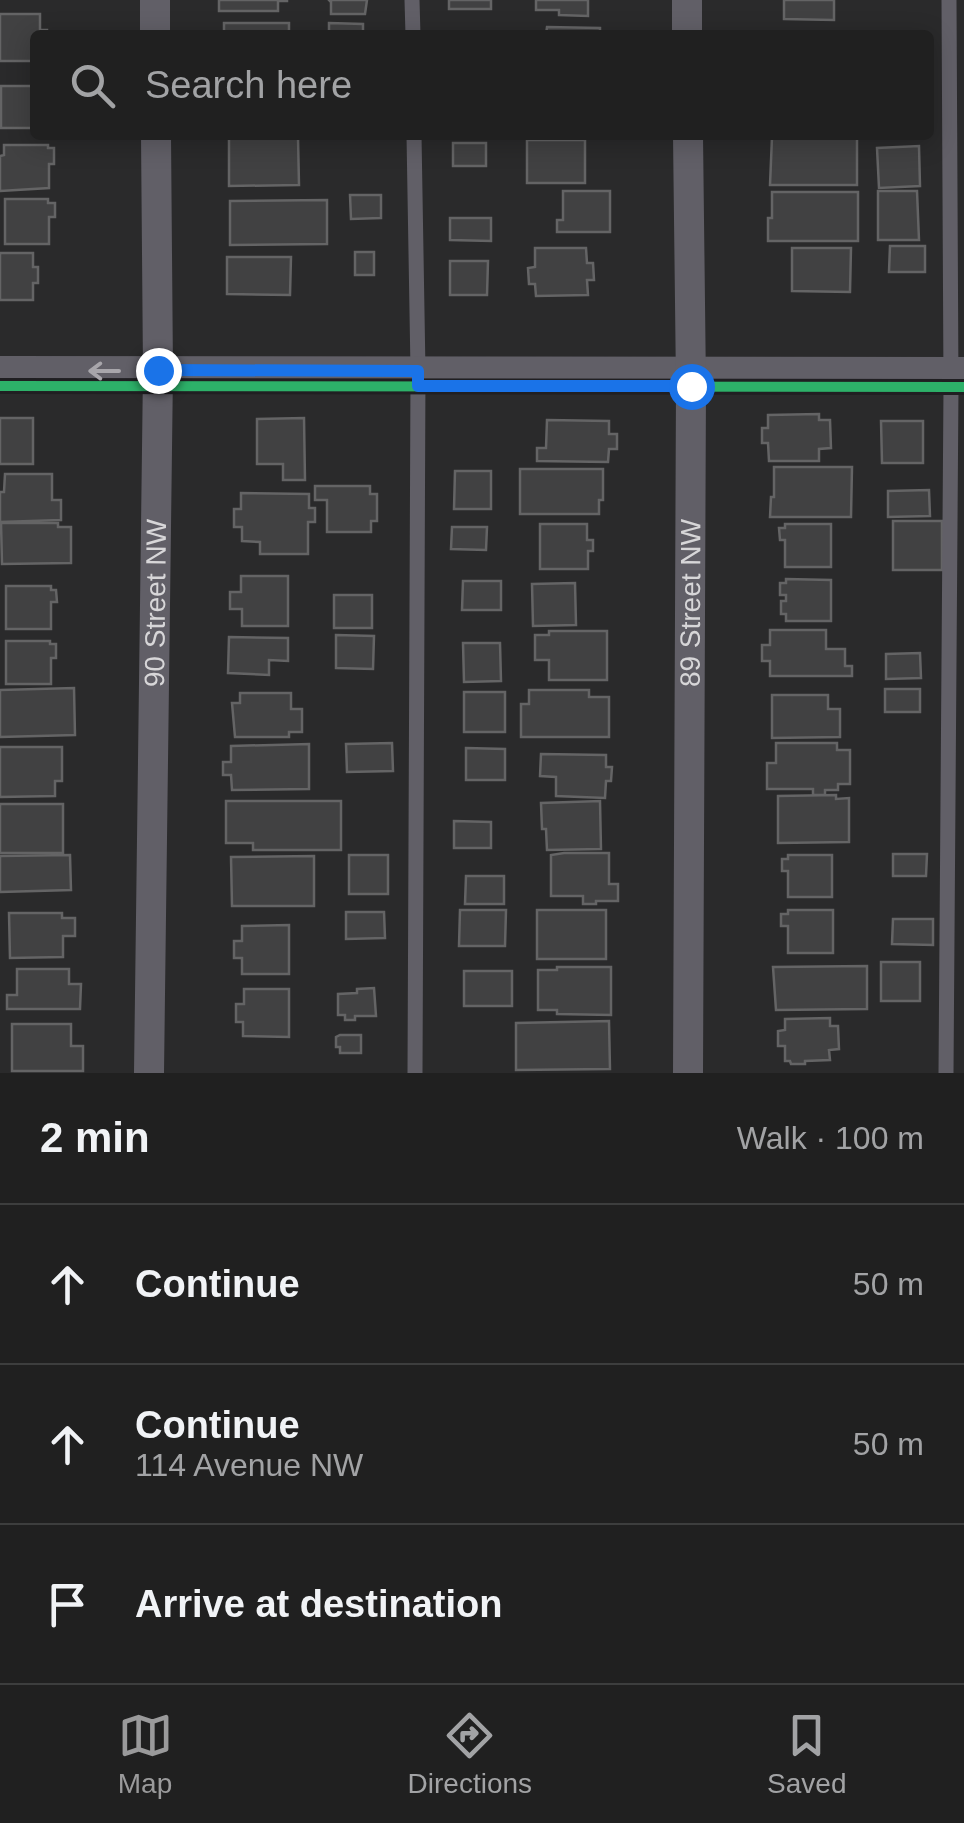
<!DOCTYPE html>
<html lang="en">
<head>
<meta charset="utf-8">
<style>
  :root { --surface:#202020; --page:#2d2d2d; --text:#f1f3f6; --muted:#a2a3a5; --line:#3d3e3e; --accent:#9a9a9b }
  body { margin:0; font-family:Helvetica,sans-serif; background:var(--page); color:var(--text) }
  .stop { position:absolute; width:30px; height:30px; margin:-22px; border:8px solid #1a73e8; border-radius:50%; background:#fff }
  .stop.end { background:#1a73e8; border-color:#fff; box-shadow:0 2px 10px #0008 }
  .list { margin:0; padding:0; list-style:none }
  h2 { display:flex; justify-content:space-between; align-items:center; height:130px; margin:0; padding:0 40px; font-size:42px }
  h2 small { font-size:32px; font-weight:400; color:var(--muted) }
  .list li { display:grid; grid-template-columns:65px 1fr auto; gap:30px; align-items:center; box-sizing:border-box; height:160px; padding:0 40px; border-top:2px solid var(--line) }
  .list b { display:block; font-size:38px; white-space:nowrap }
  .list p { margin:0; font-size:32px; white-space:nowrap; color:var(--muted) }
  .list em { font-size:32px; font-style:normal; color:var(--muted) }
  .icon { flex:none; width:55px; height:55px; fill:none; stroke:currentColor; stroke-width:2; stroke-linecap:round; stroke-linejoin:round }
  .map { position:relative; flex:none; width:964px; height:1073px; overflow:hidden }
  .search { position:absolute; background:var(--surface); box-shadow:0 5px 25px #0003; left:30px; right:30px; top:30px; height:110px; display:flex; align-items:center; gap:25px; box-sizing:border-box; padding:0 35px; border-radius:10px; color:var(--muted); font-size:38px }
  .sheet { height:610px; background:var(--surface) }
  nav { display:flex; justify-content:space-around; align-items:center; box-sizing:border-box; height:140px; border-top:2px solid var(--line); background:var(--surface); font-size:28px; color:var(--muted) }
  nav a { display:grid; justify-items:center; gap:5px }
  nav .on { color:var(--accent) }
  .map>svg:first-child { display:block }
  .building { fill:#414142; stroke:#646465; stroke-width:2.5 }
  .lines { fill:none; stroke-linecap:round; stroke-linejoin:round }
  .lane { stroke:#615f67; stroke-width:15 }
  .street { stroke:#615f67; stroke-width:30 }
  .cycleway-casing { stroke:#201f22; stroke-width:16 }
  .cycleway { stroke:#2db169; stroke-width:10 }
  .oneway { stroke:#a8a6ab }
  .route { stroke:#1a73e8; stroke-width:12 }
  .labels { text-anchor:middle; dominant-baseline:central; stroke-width:9; stroke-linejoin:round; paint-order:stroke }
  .street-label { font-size:28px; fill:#d7d6d8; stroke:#201f22 }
</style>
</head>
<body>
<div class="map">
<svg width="964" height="1073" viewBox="0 0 964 1073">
  <rect width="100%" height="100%" fill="#2a2a2b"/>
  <g class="building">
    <polygon points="219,0 287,0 287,1 278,1 278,11 219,11"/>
    <polygon points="329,0 367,0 365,14 331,14 331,2"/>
    <rect x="449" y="0" width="42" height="9"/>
    <polygon points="536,0 588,0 588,16 559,15 559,10 536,10"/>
    <polygon points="784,0 834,0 834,20 784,19"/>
    <polygon points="0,14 40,14 40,30 47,30 47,35 35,35 35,61 0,61"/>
    <rect x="224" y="23" width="65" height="12"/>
    <polygon points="329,23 363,24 363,35 329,35"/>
    <polygon points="547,27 600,28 600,35 546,35"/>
    <rect x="1" y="86" width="34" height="42"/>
    <polygon points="229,137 298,137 299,185 229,186"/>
    <polygon points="772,137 857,137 857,185 770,185"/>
    <rect x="527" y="140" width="58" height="43"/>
    <rect x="453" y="143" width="33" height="23"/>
    <polygon points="4,145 48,145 48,148 54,148 54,164 49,164 49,188 0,191 0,156 4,155"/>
    <polygon points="919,146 920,186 879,188 877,148"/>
    <polygon points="563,191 610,191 610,232 557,232 557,220 563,220"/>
    <polygon points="878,191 917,191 919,240 878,240"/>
    <polygon points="772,192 858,192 858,241 768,241 768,218 772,218"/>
    <polygon points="350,195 381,195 381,218 351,219"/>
    <polygon points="5,199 48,199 48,203 55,203 55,217 49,217 49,244 5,244"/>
    <polygon points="327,200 327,244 230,245 230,201"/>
    <polygon points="450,218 491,218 491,241 450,240"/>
    <polygon points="890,246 925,246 925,272 889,272"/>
    <polygon points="535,248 586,248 587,263 593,263 594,280 587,280 588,295 536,296 535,284 529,284 528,268 535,267"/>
    <polygon points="792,248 851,248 850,292 792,291"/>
    <rect x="355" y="252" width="19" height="23"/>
    <polygon points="0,253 33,253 33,267 38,267 38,283 33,283 33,300 0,300"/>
    <polygon points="227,257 291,257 290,295 227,294"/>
    <polygon points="450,261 488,261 487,295 450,295"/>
    <polygon points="819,414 819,420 830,420 831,448 819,449 819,461 769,461 768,443 762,443 762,428 768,428 768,415"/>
    <rect x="0" y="418" width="33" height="46"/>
    <polygon points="304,418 305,480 283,480 283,464 257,464 257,419"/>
    <polygon points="547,420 609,421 609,434 617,434 617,449 609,449 608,462 537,461 537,448 546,448"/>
    <polygon points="881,421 923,421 923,463 882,463"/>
    <polygon points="774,467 852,467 851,517 770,517 771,497 774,497"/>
    <polygon points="520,469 603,469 603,500 599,500 599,514 520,514"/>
    <polygon points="455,471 491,471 491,509 454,509"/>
    <polygon points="5,474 52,474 52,500 61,500 61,520 0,522 0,492 4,492"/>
    <polygon points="315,486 370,486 370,494 377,494 377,521 371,521 371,532 327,532 327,500 315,500"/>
    <polygon points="929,490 930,516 888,517 888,491"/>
    <polygon points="241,493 309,494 309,508 315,508 315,522 308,522 308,554 260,554 260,542 242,541 242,527 234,527 234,509 241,509"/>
    <rect x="893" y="521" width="49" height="49"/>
    <polygon points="1,523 58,523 58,527 71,527 71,563 2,564"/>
    <polygon points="540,524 587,524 587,540 593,540 593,551 588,551 588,569 540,569"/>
    <polygon points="785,524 831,524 831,567 785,567 785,540 780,540 779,528 785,528"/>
    <polygon points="452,527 487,527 486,550 451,549"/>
    <polygon points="241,576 288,576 288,626 242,626 242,609 230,609 230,592 241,592"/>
    <polygon points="786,579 831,580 831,621 786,621 786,614 781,614 781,601 786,601 786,595 780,595 780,583 786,583"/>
    <polygon points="463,581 501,581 501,610 462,610"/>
    <polygon points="575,583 576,625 533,626 532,584"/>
    <polygon points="6,586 51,586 51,590 56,590 57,602 51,602 51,629 6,629"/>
    <rect x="334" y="595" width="38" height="33"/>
    <polygon points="770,630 826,630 826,649 845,649 845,666 852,666 852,676 770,676 770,661 762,661 762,645 770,645"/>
    <polygon points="549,631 607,631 607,680 549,680 549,660 535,660 535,635 549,635"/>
    <polygon points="336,635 374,636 373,669 336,668"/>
    <polygon points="229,637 288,638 288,661 269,660 269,675 228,673"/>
    <polygon points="6,641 50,641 50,644 56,644 56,658 51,658 51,684 6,684"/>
    <polygon points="463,643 500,643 501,681 464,682"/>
    <polygon points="920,653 921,678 886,679 886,654"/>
    <polygon points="74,688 75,735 0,737 0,690"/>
    <rect x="885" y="689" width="35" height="23"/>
    <polygon points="529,690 589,690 589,697 609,697 609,737 521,737 521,704 529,704"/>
    <rect x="464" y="692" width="41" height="40"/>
    <polygon points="240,693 291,693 291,709 302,709 302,732 289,732 289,737 235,737 232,703 240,703"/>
    <polygon points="772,695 828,695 828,709 840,709 840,737 772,738"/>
    <polygon points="392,743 393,771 347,772 346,744"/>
    <polygon points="776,743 837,743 837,750 850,750 850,784 838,784 838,790 825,790 825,795 813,795 813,789 767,789 767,763 776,763"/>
    <polygon points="309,744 309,789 232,790 231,775 223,775 223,762 231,762 231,746"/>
    <polygon points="0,747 62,747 62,781 55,781 55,796 0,797"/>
    <polygon points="466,748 505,749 505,780 466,780"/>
    <polygon points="541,754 606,755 606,767 612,767 611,781 606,781 605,798 556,796 556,777 540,776"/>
    <polygon points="836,795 836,799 849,798 849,842 778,843 778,796"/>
    <polygon points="226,801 341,801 341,850 253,850 253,843 226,843"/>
    <polygon points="600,801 601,849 547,850 546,829 542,829 541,803"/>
    <rect x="0" y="804" width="63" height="49"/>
    <polygon points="454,821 491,822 491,848 454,848"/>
    <polygon points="564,853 609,853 609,884 618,884 618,901 596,901 596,904 583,904 583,896 551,896 551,855"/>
    <polygon points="893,854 927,854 926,876 893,876"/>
    <polygon points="70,855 71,890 0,892 0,856"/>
    <rect x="349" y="855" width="39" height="39"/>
    <polygon points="788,855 832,855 832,897 788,897 788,871 782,871 782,859 788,859"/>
    <polygon points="314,856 314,906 232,906 231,857"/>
    <polygon points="466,876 504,876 504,904 465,904"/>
    <polygon points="460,910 506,910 505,946 459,946"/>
    <rect x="537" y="910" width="69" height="49"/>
    <polygon points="788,910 833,910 833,953 788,953 788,926 781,926 781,914 788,914"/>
    <polygon points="346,912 384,912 385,938 346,939"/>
    <polygon points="9,913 62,913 62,918 75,918 75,936 63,936 63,957 10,958"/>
    <polygon points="893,919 933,919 933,945 892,944"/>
    <polygon points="289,925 289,974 242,974 242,958 234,958 234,941 242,941 242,926"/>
    <rect x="881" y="962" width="39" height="39"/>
    <polygon points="867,966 867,1009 776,1010 773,967"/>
    <polygon points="557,967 611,967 611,1015 557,1014 557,1010 538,1010 538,970 557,970"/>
    <polygon points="17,969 69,969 69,984 81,984 80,1009 7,1009 7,995 17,995"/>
    <rect x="464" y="971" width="48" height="35"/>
    <polygon points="374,988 376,1016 355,1016 355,1020 345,1020 345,1015 338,1015 338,994 357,993 357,989"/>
    <polygon points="244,989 289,989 289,1037 243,1036 243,1022 236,1022 236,1004 244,1004"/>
    <polygon points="830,1018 830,1026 838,1026 839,1049 829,1050 830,1060 805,1061 805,1064 791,1064 790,1061 785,1061 785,1046 778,1046 778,1031 785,1030 785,1019"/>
    <polygon points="609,1021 610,1069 516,1070 516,1023"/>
    <polygon points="12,1024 71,1024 71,1046 83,1046 83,1071 12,1071"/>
    <polygon points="340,1035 361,1035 361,1053 340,1053 340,1047 336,1047 336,1037"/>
  </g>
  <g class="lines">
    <g class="lane">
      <polyline points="412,0 413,35"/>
      <polyline points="414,135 418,371 415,1073"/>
      <polyline points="946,1073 951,387 949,0"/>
    </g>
    <g class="street">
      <polyline points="155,0 155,35"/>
      <polyline points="687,0 687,35"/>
      <polyline points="0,371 964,372"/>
      <path id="s1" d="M149,1073L158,371L156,135"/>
      <path id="s2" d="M688,1073L691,386L688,135"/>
    </g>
    <g class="cycleway-casing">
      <polyline id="cycleway" points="0,386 964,387"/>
    </g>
    <use href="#cycleway" class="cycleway"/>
  </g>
  <defs><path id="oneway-shaft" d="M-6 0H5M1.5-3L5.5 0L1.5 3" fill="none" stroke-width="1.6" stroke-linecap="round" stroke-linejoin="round" transform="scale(2.5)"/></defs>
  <use class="oneway" href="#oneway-shaft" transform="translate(104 371) rotate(180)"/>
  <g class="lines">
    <polyline class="route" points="158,370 418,371 418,386 691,386"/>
  </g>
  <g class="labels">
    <g class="street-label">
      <text stroke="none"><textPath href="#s1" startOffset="470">90 Street NW</textPath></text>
      <text stroke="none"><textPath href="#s2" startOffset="470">89 Street NW</textPath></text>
    </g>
  </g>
</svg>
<div class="stop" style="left:691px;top:386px"></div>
<div class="stop end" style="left:158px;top:370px"></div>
<div class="search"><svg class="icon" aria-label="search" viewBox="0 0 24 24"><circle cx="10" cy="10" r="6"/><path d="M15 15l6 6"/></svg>Search here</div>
</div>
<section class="sheet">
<h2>2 min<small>Walk · 100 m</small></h2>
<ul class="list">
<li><svg class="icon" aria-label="ahead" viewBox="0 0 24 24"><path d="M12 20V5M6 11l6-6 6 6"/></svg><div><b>Continue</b></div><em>50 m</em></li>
<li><svg class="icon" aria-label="ahead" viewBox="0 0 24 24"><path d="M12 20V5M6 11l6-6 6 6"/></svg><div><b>Continue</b><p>114 Avenue NW</p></div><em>50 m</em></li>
<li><svg class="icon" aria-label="arrive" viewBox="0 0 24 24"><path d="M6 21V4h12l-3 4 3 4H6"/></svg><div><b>Arrive at destination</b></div></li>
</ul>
</section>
<nav>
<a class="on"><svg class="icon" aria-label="map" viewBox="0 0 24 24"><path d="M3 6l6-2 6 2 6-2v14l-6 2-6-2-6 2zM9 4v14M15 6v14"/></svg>Map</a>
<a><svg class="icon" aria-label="directions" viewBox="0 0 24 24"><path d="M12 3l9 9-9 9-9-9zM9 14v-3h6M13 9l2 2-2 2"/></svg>Directions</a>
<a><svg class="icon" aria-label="saved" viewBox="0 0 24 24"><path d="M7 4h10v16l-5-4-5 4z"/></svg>Saved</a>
</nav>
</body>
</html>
